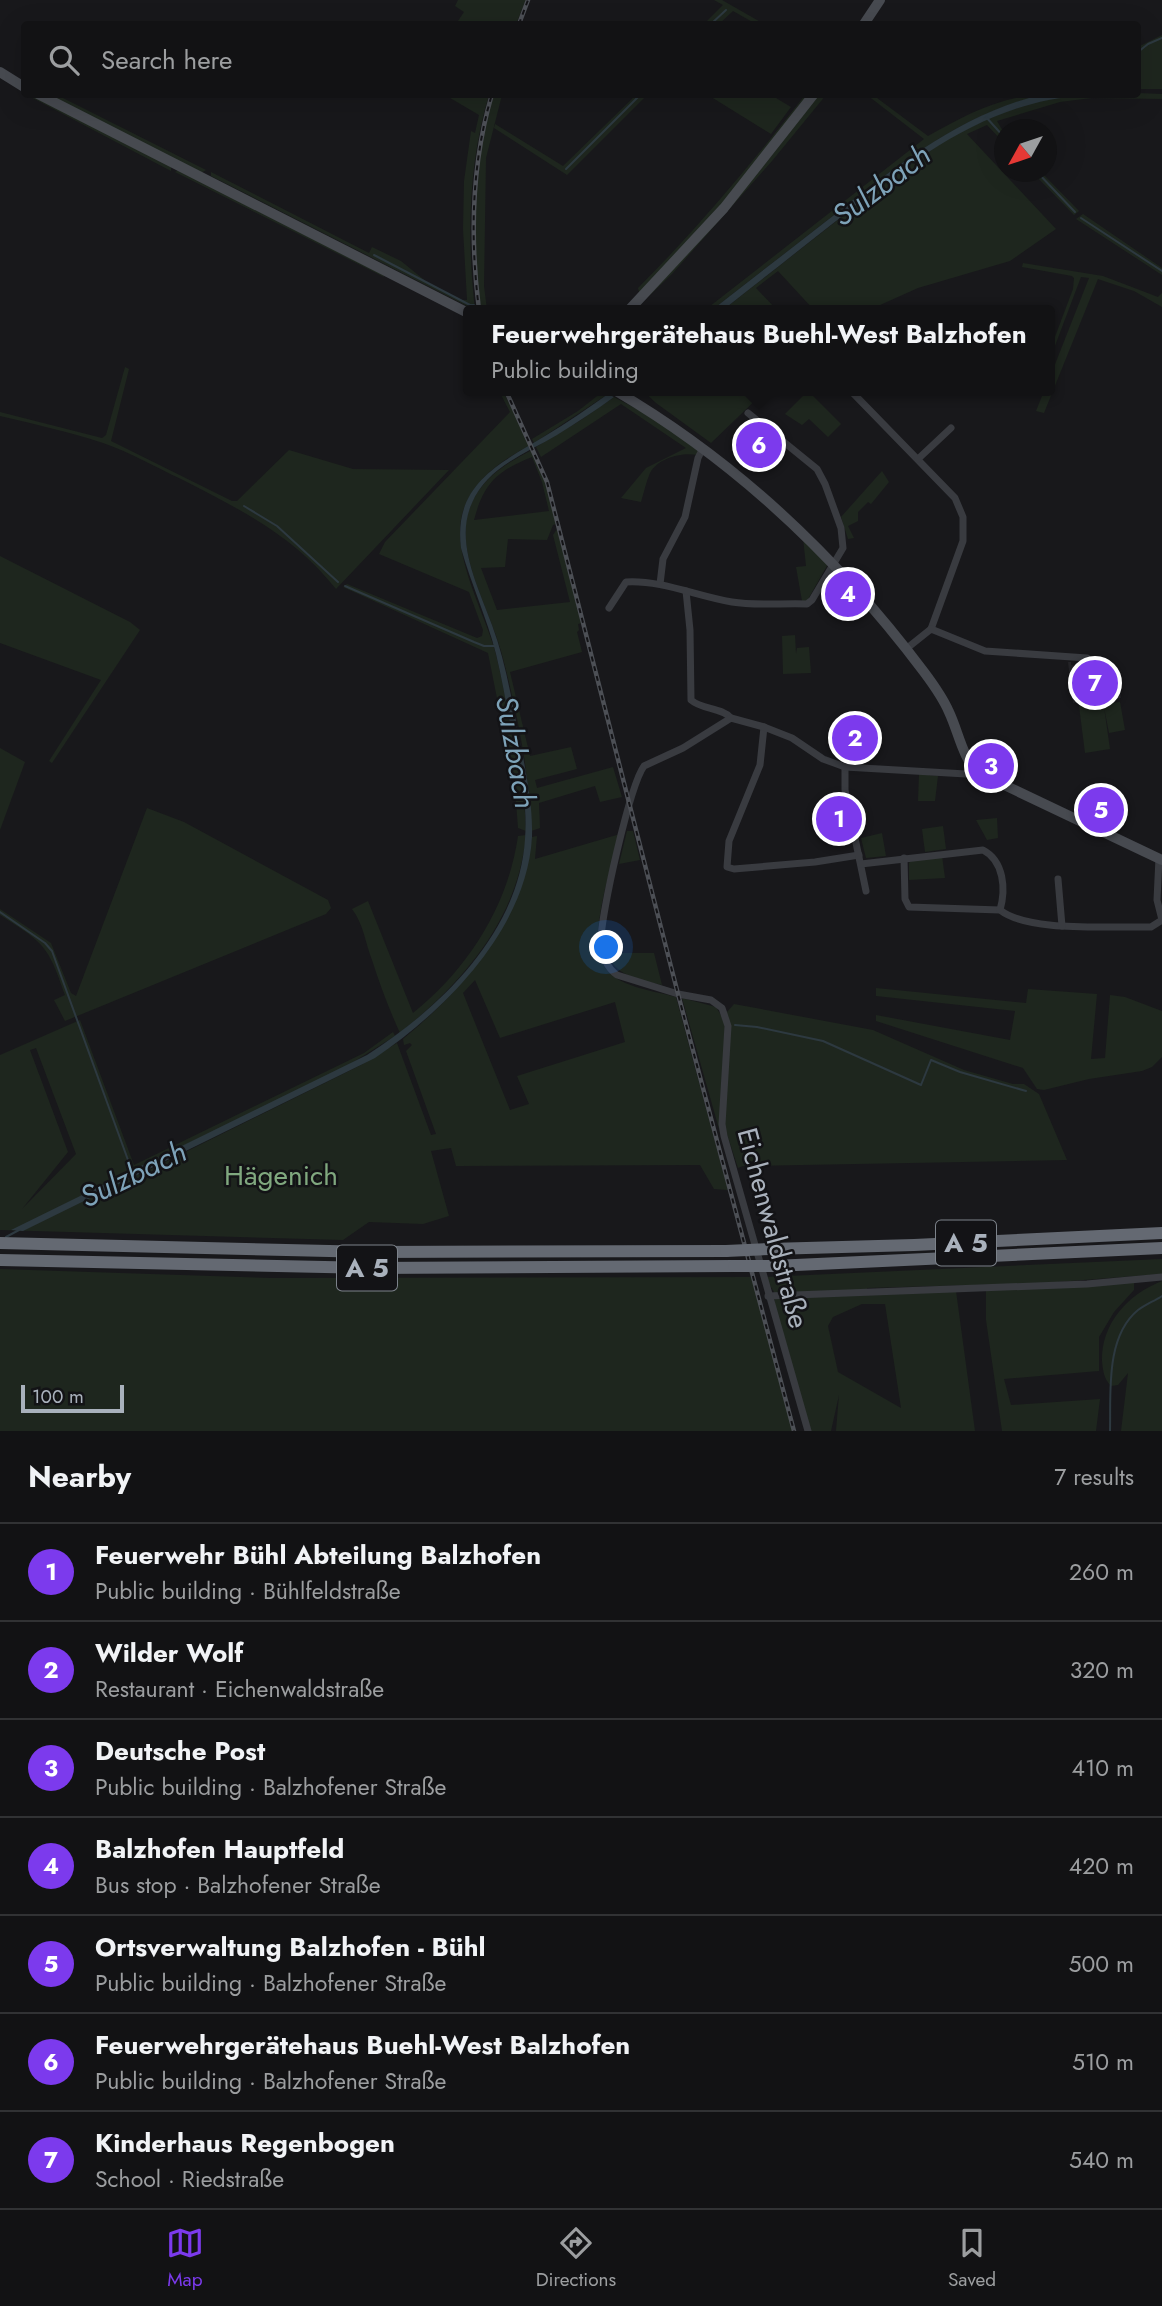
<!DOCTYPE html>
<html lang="en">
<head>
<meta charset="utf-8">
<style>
  :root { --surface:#121214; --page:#1f2022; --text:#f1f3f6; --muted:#9c9ea0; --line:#313234; --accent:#7c3aed }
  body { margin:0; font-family:Jost,sans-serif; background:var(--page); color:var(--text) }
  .compass { position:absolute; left:994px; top:119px; width:63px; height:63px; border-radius:50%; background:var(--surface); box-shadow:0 7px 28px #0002; rotate:230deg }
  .scale { position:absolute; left:21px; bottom:18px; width:103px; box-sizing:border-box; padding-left:7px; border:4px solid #a9b1bc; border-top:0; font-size:19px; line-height:24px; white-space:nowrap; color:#a9b1bc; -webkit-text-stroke:5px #131316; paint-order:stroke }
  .you { position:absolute; left:607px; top:948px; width:24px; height:24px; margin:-18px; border:5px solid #fff; border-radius:50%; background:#1a73e8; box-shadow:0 0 0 10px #1a73e833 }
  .badge { display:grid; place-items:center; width:46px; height:46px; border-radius:50%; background:var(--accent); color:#fff; font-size:23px; font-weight:700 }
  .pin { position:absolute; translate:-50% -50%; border:4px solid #fff; box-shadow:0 2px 7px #0006 }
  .popup { position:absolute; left:463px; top:305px; width:592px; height:91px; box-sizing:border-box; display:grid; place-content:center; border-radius:7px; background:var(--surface); filter:drop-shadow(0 2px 5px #0005); font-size:23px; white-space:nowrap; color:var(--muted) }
  .popup b { font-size:26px; color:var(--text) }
  .popup::after { content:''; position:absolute; left:50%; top:100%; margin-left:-14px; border:14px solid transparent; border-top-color:var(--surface) }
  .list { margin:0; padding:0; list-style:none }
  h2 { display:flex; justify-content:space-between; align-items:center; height:91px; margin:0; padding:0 28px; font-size:30px }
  h2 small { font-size:23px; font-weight:400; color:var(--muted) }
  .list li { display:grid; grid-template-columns:46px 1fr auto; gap:21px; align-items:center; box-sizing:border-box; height:98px; padding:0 28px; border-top:2px solid var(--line) }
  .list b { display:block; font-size:26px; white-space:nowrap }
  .list p { margin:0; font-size:23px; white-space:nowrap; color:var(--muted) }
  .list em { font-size:23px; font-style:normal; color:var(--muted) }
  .icon { flex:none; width:38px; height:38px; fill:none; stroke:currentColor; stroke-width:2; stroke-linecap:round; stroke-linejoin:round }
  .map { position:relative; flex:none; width:1162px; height:1431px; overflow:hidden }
  .search { position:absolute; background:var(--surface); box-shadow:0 7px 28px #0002; left:21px; right:21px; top:21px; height:77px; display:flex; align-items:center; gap:18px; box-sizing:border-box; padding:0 24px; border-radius:7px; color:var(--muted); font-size:26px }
  .sheet { height:777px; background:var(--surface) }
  nav { display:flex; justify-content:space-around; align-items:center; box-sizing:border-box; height:98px; border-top:2px solid var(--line); background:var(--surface); font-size:19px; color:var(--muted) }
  nav a { display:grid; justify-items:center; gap:4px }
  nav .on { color:var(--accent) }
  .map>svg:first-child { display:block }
  .built { fill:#242428 }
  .green { fill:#1e261e; fill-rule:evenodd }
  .water { fill:#2d3940 }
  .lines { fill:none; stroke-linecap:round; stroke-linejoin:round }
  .stream { stroke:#2d3940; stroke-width:2 }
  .street { stroke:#393b40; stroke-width:7 }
  .secondary { stroke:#474a50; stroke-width:10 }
  .highway { stroke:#646972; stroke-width:12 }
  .rail-casing { stroke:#4c4f55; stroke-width:4.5 }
  .rail { stroke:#131316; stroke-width:2; stroke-dasharray:5; stroke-linecap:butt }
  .highway-bridge { stroke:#646972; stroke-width:12 }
  .labels { text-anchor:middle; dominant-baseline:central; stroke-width:5; stroke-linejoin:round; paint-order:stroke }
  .shield { fill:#131316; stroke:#7c828a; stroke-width:2 }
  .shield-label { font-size:26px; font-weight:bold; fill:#a9b1bc }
  .park-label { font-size:28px; fill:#80a87f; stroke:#131316 }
  .street-label { font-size:28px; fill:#a9b1bc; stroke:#131316 }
  .water-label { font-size:30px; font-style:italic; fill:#7ea3b9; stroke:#131316 }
</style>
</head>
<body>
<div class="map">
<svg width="1162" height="1431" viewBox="0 0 1162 1431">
  <rect width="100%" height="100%" fill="#18181b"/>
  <polygon class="built" points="1068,662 1071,662 1071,665 1085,667 1086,662 1117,667 1121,698 1073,703"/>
  <g class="green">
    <polygon points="458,0 526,0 516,24 456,24 464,12 455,6"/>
    <polygon points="714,0 722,0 764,24 756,24 733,11 719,24 704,24 723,5"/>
    <polygon points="1162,35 1162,89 1138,89 1138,47"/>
    <polygon points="1138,93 1162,94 1162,99 1092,98 1060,102 997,121 1004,133 1004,143 987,125 967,134 1056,229 1010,261 918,288 869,310 814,310 778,271 756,288 777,310 723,310 890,179 951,136 1001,113 1032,103 1063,96"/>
    <polygon points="27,95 33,95 171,166 171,171"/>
    <polygon points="46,95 57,95 206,170 201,173"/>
    <path d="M445,95H489C468,164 467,239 475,310L211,176V172L369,253L372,247L401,261L428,283L462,300H467L463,229L464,181L471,131L475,133L479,115Z"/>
    <path d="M493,95H502L486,158L484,286L487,310H481C472,241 473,162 493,95Z"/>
    <polygon points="636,95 647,95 567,175 494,128 495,124 563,166"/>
    <polygon points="708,95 771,95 791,107 771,134"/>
    <path d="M805,95H810L728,198L641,293L639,292L638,288C699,227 753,162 805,95Z"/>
    <polygon points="819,95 826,95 772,161 672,274 646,299 749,184"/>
    <path d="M867,95H873L928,136C964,116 1002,95 1044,95C963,113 902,162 838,212C796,245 754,277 712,310H705L924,139Z"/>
    <polygon points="179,170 383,275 384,277 175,172"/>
    <polygon points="1032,172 1041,172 1079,211 1074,215"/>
    <polygon points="1083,214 1162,268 1162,275 1076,219"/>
    <polygon points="1023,263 1103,276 1158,297 1162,293 1162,307 1134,291 1098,279 1044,413 1036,411 1044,391 1050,391 1050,377 1089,278 1081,277 1050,359 1050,350 1073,289 1074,278 1072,276 1022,267"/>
    <path d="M125,367L129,369L111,441L232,501H237L289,450L353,469L449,470L336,589C293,535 241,510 181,479C155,467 130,452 103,443C70,432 34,424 0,416V412L102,438L106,435Z"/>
    <path d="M499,391H503L530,445C501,461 474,479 463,511C450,553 484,611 495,651C501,673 505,697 510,719C517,757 525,792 526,831L518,828L515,789L488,653L343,587L347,584L477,638L482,636L483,630L469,592L379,554L385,542L510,412Z"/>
    <polygon points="598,391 608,394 534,443 532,439 578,411 601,393"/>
    <polygon points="643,391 765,391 711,443 656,403"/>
    <polygon points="808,391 841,424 828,437 809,419 802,425 785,414"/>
    <path d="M614,397L652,417L698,450L697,455C682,452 658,458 650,473C646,482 644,492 641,502L621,498L646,468L686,448L621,404L541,457L536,447L581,420Z"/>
    <path d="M532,450L545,482L556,524L553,525L547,540L508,539L505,567L481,568L497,610L570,602L553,535L557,529L582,623L578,624L579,630L577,632L582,652L510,672L530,756L571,747L577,769L535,780L537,788L613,767L622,797L600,802L595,786L539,803L540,828L531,831C530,774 516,706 501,651C490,611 458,558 467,517C475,482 503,465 532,450ZM532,457L542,482L549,511L474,520C484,483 497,471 532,457Z"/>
    <polygon points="882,471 889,482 871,504 868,502 858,512 858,521 848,526 854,538 848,539 841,517"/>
    <polygon points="803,538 828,564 807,601 802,601 796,567 806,566"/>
    <polygon points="0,556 130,622 140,630 52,763 49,761 101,680 0,643"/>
    <polygon points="795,635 796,654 797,648 809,647 811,673 783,674 782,636"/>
    <polygon points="1120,702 1125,730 1109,733 1104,707 1110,749 1085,753 1079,706"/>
    <polygon points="0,748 25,762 0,830"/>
    <polygon points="919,774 938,776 935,801 918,801"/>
    <path d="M147,808L184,822L328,900L331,908L326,914L65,1021L54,1000L65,995C48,945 44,943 0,915V909L51,943L71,993L76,996Z"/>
    <polygon points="997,818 998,838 987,840 976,820"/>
    <polygon points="943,826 946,849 925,852 922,829"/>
    <polygon points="627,831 633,831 640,860 619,864"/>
    <polygon points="882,833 886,856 866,858 861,838"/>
    <path d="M620,834C612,865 584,945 607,970C622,988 655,991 676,997L728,1190L714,1189L700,1165L456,1166L451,1148L431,1151L449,1216L423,1224L369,1222L343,1240L0,1230V1055L80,1020L134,1165L364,1053L393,1032L395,1036L347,1066L136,1169L139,1175L359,1066L397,1043L431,1135L436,1134L406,1051L412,1045L410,1043L404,1045L403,1039C466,987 521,921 532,837L537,836L535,859ZM475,980L500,1038L615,1002L625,1042L517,1076L529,1104L510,1110L463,993ZM36,1048L76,1154L22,1209L68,1152L30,1050Z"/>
    <path d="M526,835C518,920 463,982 400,1033C389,1009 380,985 372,960C365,942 364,925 352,909L368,901L413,1013C468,969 508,906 518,836Z"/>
    <polygon points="942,856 945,878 909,880 909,863 912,859"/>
    <path d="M617,953H654L662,985C642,980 615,977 608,954Z"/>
    <polygon points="876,988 1026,1003 1028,989 1097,994 1091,1059 1105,1058 1110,995 1125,997 1162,1011 1162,1057 1152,1067 1142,1071 1089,1079 1044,1090 1037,1089 1023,1068 876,1021 876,1015 1010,1040 1015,1011 876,996"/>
    <polygon points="682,998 716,1007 725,1022 723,1143"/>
    <polygon points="734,1004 873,1030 964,1070 1013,1084 1024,1084 1039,1094 1067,1160 743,1166 738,1168 724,1125 727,1012"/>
    <path d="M1162,1259V1274L1045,1283L867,1288V1294L956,1291L975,1431H836L839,1395L831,1431H811L776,1322L774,1292L765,1277ZM862,1304H885L901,1408L838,1372L828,1326L833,1317Z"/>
    <polygon points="0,1269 271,1278 752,1277 795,1431 0,1431"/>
    <path d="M1162,1281V1431H1121L1128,1373L1118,1385L1111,1386C1104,1379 1103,1371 1102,1361C1101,1324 1128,1294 1162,1281Z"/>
    <polygon points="1134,1282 1134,1290 1114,1312 1099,1337 1099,1371 1004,1379 1011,1405 1100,1399 1096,1431 1002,1431 986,1320 986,1290"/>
  </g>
  <g class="water">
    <path d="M1044,94L1084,95C986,103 919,156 845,214C804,246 764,278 723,310H712C754,277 796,245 838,212C902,162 963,113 1044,94Z"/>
    <path d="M608,394L614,397C595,411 576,423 557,435C525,454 487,467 472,503C454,542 479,588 492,625C505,660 511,696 518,732C525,767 533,802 532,837C527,928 446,1010 375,1058L23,1231L11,1230L367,1055C442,1007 519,932 525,839C528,801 519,765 511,728C506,703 502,679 496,654C487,618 471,584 461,548C453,484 499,464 545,436C567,423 587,409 608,394Z"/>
  </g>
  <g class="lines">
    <g class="stream">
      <polyline points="711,24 726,10"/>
      <polyline points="1138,52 1148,44 1162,38"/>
      <polyline points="986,117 1004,137"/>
      <polyline points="566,169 641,94"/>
      <polyline points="1037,172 1075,212"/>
      <polyline points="1081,218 1162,271"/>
      <polyline points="374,255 470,305 474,305"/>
      <polyline points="244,506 277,526 338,582"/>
      <polyline points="345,586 474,642 484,646 496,646"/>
      <polyline points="0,912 45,943 52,951 132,1171"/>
      <polyline points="735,1025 757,1027 823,1041 921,1085 931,1060 960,1072 1026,1091"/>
      <polyline points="6,1237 19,1230"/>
      <path d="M1110,1431C1111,1394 1105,1337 1138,1310C1145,1305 1154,1301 1162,1296"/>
    </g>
    <g class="street">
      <polyline points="851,391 955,498 963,517 963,541 931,629"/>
      <polyline points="918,459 951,428"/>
      <polyline points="660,584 663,559 685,517 698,458 703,448"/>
      <path d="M686,591L690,630L691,700C702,710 721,707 731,718"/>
      <path d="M609,608L626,582C662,580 696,596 732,602C756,606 783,603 807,604L812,600L843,548L841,528L825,484L817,469L748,413"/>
      <polyline points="906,649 931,629 985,651 1087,658"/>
      <polyline points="764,727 760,765 729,841 727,867 734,869 815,862 859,855"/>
      <polyline points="845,767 845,790 866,891"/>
      <path d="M904,858L905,899L909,907L1000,910C1028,932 1104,926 1141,927H1151L1162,920"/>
      <polyline points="1159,858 1157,900 1162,920"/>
      <path d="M861,864L983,850C1004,861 1006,889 1000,910"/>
      <polyline points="1058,879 1062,926"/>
      <polyline points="768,1296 1087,1284 1162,1277"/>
      <path d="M808,1431L724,1136L722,1124L728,1026L722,1008L711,1000L678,994L617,975C606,967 602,956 601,942C600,917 630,785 644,766L683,748L731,718L764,727L792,738L823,759L845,767L966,774L976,771"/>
    </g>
    <g class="secondary">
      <polyline points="864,24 880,0"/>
      <polyline points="0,72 24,87"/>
      <polyline points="38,94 468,313"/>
      <polyline points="629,310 724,208 814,94"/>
      <path d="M616,391C737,462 839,559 924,672C933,684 943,698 949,712C959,733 962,758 979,773L1162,860"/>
    </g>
    <g class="highway">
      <polyline points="0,1243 372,1252 726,1251"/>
      <polyline points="770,1249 914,1245 1162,1233"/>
      <polyline points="0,1260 371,1268 734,1266"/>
      <polyline points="774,1266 1162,1248"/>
    </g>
    <g class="rail-casing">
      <g id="rail">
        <polyline points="519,24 528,0"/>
        <path d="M479,310C470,238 471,165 492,94"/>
        <polyline points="506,391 547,482 678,994 794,1431"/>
      </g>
    </g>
    <use href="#rail" class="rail"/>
    <g class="highway-bridge">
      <polyline points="726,1251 770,1249"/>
      <polyline points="734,1266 774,1266"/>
    </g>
  </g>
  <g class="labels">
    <g class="shield">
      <rect x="936" y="1220.5" width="60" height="45" rx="5"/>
      <rect x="337" y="1245.5" width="60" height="45" rx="5"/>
    </g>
    <g class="shield-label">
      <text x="966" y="1243">A 5</text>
      <text x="367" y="1268">A 5</text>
    </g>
    <g class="park-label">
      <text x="281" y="1175">Hägenich</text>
    </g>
    <g class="street-label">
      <text transform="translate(773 1228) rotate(75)">Eichenwaldstraße</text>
    </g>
    <g class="water-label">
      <text transform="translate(881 185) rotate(-37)">Sulzbach</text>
      <text transform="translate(516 752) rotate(80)">Sulzbach</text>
      <text transform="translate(133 1174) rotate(-26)">Sulzbach</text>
    </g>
  </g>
</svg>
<svg class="compass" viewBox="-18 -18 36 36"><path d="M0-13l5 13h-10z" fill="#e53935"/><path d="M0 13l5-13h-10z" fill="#9c9ea0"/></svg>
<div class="scale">100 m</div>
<div class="you"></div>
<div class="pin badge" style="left:839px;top:819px">1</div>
<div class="pin badge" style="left:855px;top:738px">2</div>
<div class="pin badge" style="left:991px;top:766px">3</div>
<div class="pin badge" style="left:848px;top:594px">4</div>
<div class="pin badge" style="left:1101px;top:810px">5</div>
<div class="pin badge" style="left:759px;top:445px">6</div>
<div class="popup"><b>Feuerwehrgerätehaus Buehl-West Balzhofen</b>Public building</div>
<div class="pin badge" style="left:1095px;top:683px">7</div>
<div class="search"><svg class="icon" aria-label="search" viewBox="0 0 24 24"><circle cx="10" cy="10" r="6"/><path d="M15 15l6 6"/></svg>Search here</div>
</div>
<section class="sheet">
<h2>Nearby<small>7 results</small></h2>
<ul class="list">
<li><span class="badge">1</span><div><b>Feuerwehr Bühl Abteilung Balzhofen</b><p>Public building · Bühlfeldstraße</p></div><em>260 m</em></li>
<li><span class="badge">2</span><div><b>Wilder Wolf</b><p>Restaurant · Eichenwaldstraße</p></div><em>320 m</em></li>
<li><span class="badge">3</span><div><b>Deutsche Post</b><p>Public building · Balzhofener Straße</p></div><em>410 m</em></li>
<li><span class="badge">4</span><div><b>Balzhofen Hauptfeld</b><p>Bus stop · Balzhofener Straße</p></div><em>420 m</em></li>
<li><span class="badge">5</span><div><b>Ortsverwaltung Balzhofen - Bühl</b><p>Public building · Balzhofener Straße</p></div><em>500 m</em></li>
<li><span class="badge">6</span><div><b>Feuerwehrgerätehaus Buehl-West Balzhofen</b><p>Public building · Balzhofener Straße</p></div><em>510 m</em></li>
<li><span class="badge">7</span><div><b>Kinderhaus Regenbogen</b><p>School · Riedstraße</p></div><em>540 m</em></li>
</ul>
</section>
<nav>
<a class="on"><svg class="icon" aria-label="map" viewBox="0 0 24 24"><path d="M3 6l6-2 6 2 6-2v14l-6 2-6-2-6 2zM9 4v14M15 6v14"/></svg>Map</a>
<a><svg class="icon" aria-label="directions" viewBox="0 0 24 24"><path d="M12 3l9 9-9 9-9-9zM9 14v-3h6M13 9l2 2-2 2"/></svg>Directions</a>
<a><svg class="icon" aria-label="saved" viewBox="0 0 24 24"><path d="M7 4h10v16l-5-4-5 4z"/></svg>Saved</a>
</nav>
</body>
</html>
